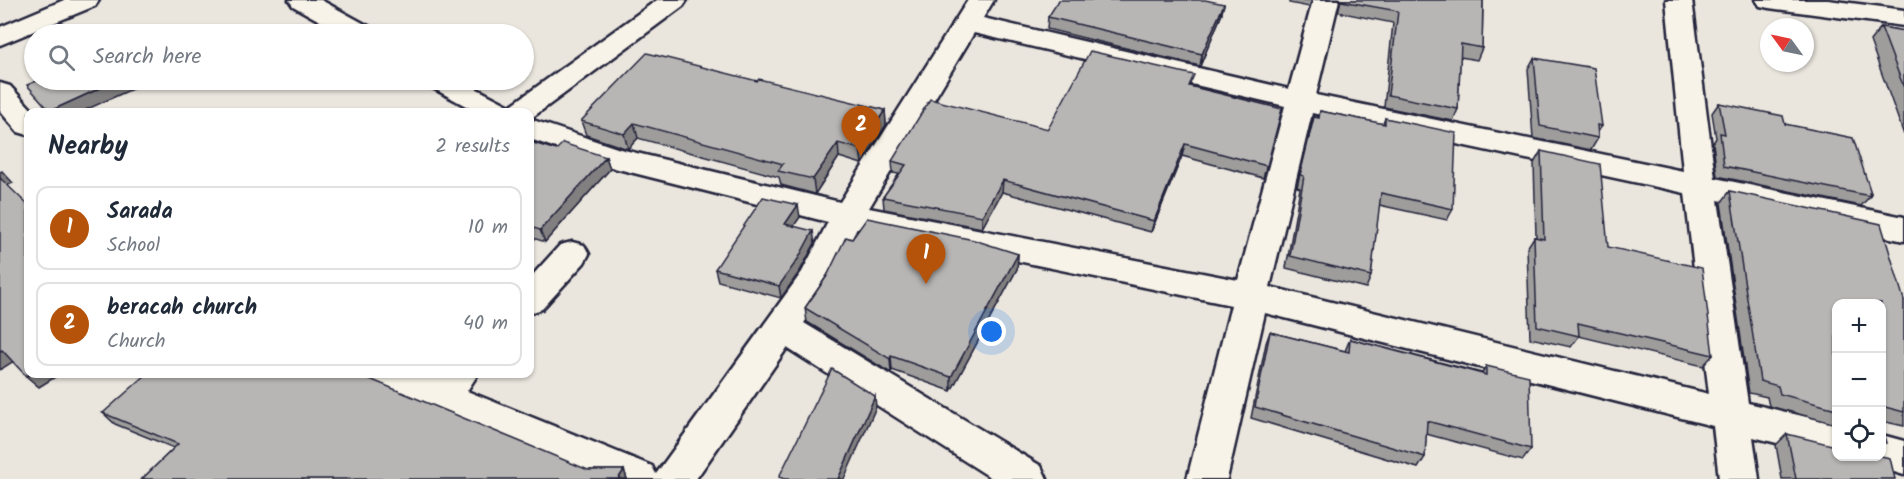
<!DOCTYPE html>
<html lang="en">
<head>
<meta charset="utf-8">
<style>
  :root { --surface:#fff; --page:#f2f2f3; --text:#1f2937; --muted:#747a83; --line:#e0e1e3; --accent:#b45309 }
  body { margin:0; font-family:Kalam,sans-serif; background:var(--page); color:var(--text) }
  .controls { position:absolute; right:18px; bottom:18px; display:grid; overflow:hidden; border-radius:12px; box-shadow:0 2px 4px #0004 }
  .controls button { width:54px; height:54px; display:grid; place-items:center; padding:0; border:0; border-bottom:2px solid var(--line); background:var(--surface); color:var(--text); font:30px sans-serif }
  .compass { position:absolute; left:1760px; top:18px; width:54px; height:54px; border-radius:50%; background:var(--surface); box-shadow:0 2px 4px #0004; rotate:303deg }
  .you { position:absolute; left:992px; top:332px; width:21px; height:21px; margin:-15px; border:4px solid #fff; border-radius:50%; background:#1a73e8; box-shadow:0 0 0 9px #1a73e833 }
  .badge { display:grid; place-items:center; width:39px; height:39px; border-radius:50%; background:var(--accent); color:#fff; font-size:20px; font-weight:700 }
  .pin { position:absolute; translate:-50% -50px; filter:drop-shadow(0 2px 3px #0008) }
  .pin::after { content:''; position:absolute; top:32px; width:21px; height:18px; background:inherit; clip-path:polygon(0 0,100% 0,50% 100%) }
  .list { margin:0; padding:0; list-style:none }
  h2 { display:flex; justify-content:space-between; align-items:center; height:78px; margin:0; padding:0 24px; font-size:26px }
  h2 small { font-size:20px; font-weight:400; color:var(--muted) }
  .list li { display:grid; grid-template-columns:39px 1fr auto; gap:18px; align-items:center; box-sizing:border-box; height:84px; margin:0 12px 12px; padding:0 12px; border:2px solid var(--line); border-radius:12px }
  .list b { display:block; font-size:22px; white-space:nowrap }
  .list p { margin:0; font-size:20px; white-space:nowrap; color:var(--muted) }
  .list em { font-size:20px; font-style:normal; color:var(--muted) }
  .icon { flex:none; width:33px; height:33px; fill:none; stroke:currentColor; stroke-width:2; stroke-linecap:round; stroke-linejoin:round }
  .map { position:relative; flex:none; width:1904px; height:479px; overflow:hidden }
  .search { position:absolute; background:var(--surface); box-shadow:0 2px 4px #0004; left:24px; top:24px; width:510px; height:66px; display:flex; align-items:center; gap:15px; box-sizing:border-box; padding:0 21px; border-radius:33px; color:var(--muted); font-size:22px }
  .panel { position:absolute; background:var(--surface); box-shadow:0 2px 4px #0004; left:24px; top:108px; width:510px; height:270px; border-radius:12px }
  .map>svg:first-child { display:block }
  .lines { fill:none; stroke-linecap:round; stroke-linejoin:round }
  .minor-casing { stroke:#22223b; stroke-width:5 }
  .secondary-casing { stroke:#22223b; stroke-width:5 }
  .minor { fill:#f7f3e8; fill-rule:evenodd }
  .secondary { fill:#f7f3e8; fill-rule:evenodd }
  .wall { fill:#9e9d9c; stroke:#22223b; stroke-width:1.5 }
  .shaded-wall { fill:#817f7f; stroke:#22223b; stroke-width:1.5 }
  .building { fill:#b8b6b5; stroke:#22223b; stroke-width:1.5 }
</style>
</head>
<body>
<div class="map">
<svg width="1904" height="479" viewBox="0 0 1904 479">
  <rect width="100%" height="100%" fill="#eae6de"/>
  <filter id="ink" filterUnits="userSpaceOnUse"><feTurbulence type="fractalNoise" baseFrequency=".0167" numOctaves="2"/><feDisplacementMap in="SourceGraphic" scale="12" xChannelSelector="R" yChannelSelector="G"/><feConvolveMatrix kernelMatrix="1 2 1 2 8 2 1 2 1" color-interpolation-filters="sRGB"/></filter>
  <g filter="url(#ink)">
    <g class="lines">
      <g class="minor-casing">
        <g id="minor">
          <polygon points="64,0 99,0 95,6 0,45 0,27"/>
          <polygon points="289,0 321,0 372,28 376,34 343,34 293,6"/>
          <polygon points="657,0 687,0 683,6 530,119 530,112 477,112 429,86 425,80 460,80 510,106"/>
          <path d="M968,0H994L983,18L1289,89L1313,0H1339L1316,95L1683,171L1666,0H1692L1715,178L1904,217V241L1718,200L1748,403L1836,424V456H1839L1836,458L1753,437L1759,479H1719L1713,426L1265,313L1227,479H1187L1231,305L857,228L827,289L804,323L1041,466L1047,479H993L787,348L696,479H594L372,385L367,374H423L433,378L437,374H478L467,391L652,466L656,474L802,272L828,222L614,168L530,139V119L620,149L840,202ZM974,33L1285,106L1238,280L869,208ZM1312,113L1685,193L1709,394L1270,287Z"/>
          <polygon points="0,83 10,86 34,112 28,112 28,135 18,132 0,111"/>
          <polygon points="572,242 584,245 589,254 584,263 542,309 530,313 530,278 560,245"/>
          <polygon points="1882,435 1904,441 1904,475 1868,464 1865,456 1882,456"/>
        </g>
      </g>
      <g class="secondary-casing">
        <polygon id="secondary" points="1756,0 1828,0 1904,10 1904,26 1769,8 1760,6"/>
      </g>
      <use href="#minor" class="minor"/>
      <use href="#secondary" class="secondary"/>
    </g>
    <g class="wall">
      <polygon points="1289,0 1312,0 1309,7 1289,3"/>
      <polygon points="1341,0 1483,0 1482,48 1477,60 1460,57 1458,109 1453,121 1384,107 1393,23 1338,12"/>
      <polygon points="1224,4 1221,16 1200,66 1047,29 1048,17"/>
      <polygon points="1881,27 1904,31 1904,135 1870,41"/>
      <polygon points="1534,58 1602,126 1597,133 1598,138 1591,150 1533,138 1528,69"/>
      <polygon points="757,81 885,110 886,125 862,164 839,157 815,194 781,185 779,177 638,138 628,149 586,135 581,121"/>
      <polygon points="1191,87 1282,109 1263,178 1182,156 1151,232 1002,192 982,228 884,209 883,197 899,174 893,173 892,161 1048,129"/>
      <polygon points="1719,103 1785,124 1871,193 1870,196 1861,206 1717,176 1713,143 1716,138 1712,113"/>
      <polygon points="1320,111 1383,124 1385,118 1453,209 1447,220 1379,205 1371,276 1366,288 1286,268 1300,188 1297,187 1310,129 1314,117 1318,118"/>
      <polygon points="530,142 556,150 606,157 610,169 545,242 530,237"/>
      <polygon points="1541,151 1608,247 1713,355 1703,366 1579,336 1571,347 1530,338 1527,248 1534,237 1536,237 1534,163"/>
      <polygon points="1730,191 1904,300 1904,426 1881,421 1881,303 1836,303 1836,424 1769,406 1767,397 1749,393 1721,203"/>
      <polygon points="800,217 793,226 815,243 800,271 781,298 718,281 715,269"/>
      <polygon points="852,239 1018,254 1017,269 951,391 892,370 891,373 807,322 805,308"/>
      <polygon points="1270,332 1345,351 1350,339 1482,373 1486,366 1531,449 1523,460 1426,434 1425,457 1418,468 1251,418 1266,343"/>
      <polygon points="103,413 588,470 624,470 627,479 142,479 174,448 115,424"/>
      <polygon points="1787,434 1895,479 1782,479 1776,445"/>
    </g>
    <g class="shaded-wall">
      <polygon points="1224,4 1221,16 1200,66 1202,54"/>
      <polygon points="118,80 152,80 81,112 51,112 50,111"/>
      <polygon points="885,110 886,125 862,164 860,149"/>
      <polygon points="634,123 638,138 628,149 624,134"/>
      <polygon points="838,143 839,157 815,194 813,179"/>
      <polygon points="1185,144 1182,156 1151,232 1154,221"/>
      <polygon points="606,157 610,169 545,242 540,230"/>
      <polygon points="2,171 13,183 6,186 0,179 0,172"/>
      <polygon points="1003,180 1002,192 982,228 982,216"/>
      <polygon points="798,205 800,217 787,236 785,224"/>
      <polygon points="813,231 815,243 800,271 781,298 779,286"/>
      <polygon points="1018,254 1017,269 951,391 951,377"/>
      <polygon points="2,350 14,361 0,370 0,351"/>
      <polygon points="891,356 892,370 891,373 890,359"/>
      <polygon points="30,374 60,374 39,387 26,376"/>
      <polygon points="875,396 876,407 844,479 838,479"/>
      <polygon points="624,470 627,479 618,479"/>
    </g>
    <g class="building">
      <polygon points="1059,0 1205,0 1224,4 1202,54 1048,17"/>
      <polygon points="1342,0 1483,0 1482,48 1461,44 1458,109 1388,95 1398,11 1342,1"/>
      <polygon points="1881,27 1904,31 1904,88"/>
      <polygon points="1090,51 1194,75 1189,86 1282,109 1267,166 1185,144 1154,221 1003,180 982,216 883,197 906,165 892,161 930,99 1048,129"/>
      <polygon points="647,53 757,81 759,79 885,110 860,149 838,143 813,179 778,171 783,164 634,123 624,134 581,121"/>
      <polygon points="1534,58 1594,68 1602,126 1597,125 1598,138 1540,126"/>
      <polygon points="39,80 118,80 50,111 27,85"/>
      <polygon points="1719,103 1783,116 1785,124 1853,138 1871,193 1869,193 1870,196 1724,166 1720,133 1725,134"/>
      <polygon points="1320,111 1385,124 1385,118 1456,133 1453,209 1381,193 1371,276 1290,256 1304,176 1300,175 1314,117 1319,118"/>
      <polygon points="530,142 556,150 563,143 606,157 540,230 530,227"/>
      <polygon points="1541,151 1600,164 1608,247 1702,268 1713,355 1578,323 1579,336 1537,326 1534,237 1544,239"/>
      <polygon points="0,178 28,205 28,374 30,374 26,376 2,350 0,351"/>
      <polygon points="1730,191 1881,224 1904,300 1904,412 1881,406 1881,303 1836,303 1836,409 1780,394 1778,386 1760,381"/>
      <polygon points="763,197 798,205 785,224 813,231 798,259 779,286 715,269"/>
      <polygon points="867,218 974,240 1018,254 951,377 891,356 890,359 805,308 827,276 846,237 852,239"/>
      <polygon points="1270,332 1349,352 1350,339 1486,375 1486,366 1529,376 1531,449 1427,421 1425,457 1255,407"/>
      <polygon points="832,369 875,396 838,479 785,479 779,477"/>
      <polygon points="147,374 358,374 588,470 624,470 618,479 142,479 178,444 103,413"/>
      <polygon points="1881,426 1886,443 1881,443"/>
      <polygon points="1787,434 1836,446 1836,456 1881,456 1890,458 1895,479 1796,479"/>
    </g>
  </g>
</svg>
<div class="controls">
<button>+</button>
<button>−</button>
<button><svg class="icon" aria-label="locate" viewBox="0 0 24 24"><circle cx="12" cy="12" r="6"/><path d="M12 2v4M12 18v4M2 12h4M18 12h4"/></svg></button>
</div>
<svg class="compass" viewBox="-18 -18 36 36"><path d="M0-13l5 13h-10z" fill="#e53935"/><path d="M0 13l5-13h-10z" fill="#747a83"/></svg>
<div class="you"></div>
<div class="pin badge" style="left:926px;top:284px">1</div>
<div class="pin badge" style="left:861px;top:156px">2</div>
<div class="search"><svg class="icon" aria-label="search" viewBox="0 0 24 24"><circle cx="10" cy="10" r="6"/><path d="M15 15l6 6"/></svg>Search here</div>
<section class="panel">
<h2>Nearby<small>2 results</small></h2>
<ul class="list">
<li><span class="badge">1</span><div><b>Sarada</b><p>School</p></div><em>10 m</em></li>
<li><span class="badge">2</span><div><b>beracah church</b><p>Church</p></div><em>40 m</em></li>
</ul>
</section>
</div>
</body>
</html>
